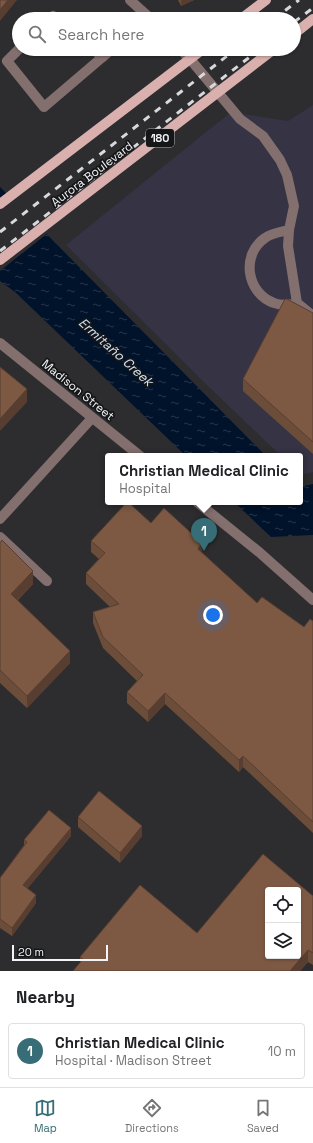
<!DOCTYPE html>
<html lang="en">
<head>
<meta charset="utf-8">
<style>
  :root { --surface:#fff; --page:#f2f2f2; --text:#202124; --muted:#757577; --line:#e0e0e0; --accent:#376d76 }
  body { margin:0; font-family:"Space Grotesk",sans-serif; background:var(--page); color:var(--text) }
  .controls { position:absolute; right:12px; bottom:12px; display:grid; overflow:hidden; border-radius:4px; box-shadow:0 1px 3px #0004 }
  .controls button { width:36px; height:36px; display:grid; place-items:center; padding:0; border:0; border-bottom:1px solid var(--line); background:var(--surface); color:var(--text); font:20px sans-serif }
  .scale { position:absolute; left:12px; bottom:10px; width:96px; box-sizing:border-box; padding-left:4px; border:2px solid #f3f4f6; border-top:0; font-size:11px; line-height:14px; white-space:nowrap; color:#f3f4f6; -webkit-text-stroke:3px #151617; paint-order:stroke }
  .you { position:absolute; left:213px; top:615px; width:14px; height:14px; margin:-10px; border:3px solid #fff; border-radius:50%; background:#1a73e8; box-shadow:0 0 0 6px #1a73e833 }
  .badge { display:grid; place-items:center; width:26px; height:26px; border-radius:50%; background:var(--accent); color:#fff; font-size:13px; font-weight:700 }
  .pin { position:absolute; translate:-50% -33px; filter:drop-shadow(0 1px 2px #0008) }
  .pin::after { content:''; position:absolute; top:21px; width:14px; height:12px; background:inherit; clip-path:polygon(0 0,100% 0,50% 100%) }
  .popup { position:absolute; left:105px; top:453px; width:198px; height:52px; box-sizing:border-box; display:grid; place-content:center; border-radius:4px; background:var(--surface); filter:drop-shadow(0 1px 3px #0005); font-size:13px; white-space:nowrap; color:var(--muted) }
  .popup b { font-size:15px; color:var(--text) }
  .popup::after { content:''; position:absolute; left:50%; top:100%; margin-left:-8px; border:8px solid transparent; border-top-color:var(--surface) }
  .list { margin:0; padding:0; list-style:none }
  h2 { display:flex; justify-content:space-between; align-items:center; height:52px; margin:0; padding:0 16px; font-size:17px }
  h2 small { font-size:13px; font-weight:400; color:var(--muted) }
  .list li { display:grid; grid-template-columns:26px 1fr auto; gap:12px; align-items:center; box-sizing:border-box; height:56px; margin:0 8px 8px; padding:0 8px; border:1px solid var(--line); border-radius:4px }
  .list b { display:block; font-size:15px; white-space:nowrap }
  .list p { margin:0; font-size:13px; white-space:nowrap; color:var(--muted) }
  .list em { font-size:13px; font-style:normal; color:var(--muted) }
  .icon { flex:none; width:22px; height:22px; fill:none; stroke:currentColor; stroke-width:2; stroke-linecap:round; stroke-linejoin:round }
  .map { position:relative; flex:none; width:313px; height:971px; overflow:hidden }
  .search { position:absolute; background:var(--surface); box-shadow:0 1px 3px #0004; left:12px; right:12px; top:12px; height:44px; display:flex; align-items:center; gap:10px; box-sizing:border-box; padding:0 14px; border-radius:22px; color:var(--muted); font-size:15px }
  .sheet { height:116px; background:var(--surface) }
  nav { display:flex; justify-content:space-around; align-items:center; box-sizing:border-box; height:56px; border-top:1px solid var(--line); background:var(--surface); font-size:11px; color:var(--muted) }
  nav a { display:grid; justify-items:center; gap:2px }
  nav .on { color:var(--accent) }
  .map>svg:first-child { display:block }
  .commercial { fill:#353344 }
  .water { fill:url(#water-ripples) }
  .pier { fill:#2d2d30 }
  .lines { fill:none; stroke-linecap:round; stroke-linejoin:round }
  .minor { stroke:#836f6e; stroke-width:10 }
  .major { stroke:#d9b0ad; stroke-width:10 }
  .rail { stroke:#d8d9db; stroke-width:3; stroke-dasharray:7 7; stroke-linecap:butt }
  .wall { fill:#6c4d3a }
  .shaded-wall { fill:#583e30 }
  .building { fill:#7d5944; stroke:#583e30; fill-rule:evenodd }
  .labels { text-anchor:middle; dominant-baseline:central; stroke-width:3.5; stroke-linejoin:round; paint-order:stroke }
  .shield { fill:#151617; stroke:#b0b1b3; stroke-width:1 }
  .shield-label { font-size:11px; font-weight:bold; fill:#f3f4f6 }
  .street-label { font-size:12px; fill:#f3f4f6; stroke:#151617 }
  .water-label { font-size:13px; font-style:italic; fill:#d3e4fa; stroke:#151617 }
</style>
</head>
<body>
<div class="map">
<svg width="313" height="971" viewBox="0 0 313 971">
  <defs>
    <pattern id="water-ripples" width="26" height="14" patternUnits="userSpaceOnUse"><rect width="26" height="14" fill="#01122b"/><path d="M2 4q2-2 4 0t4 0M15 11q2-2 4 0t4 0" fill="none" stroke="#26354a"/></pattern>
  </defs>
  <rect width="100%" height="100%" fill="#2d2d30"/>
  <polygon class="commercial" points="313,105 313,472 302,475 300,474 300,456 281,456 208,386 66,245 231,112 288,121"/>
  <g class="water">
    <polygon points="0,187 266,456 186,456 15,292 0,281"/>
    <polygon points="313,484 313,535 271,537 234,502 300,502 300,487"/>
  </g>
  <polygon class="pier" points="8,193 48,233 0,271 0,200"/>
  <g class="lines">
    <g class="minor">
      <polyline points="130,0 151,19"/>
      <polyline points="50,19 53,16 57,19"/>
      <polyline points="19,49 7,61 44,107 112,49"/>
      <polyline points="93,49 103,57"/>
      <polyline points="180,49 190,59 240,119 263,136 280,160 287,175 294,206 289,230 288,246 297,303 313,316"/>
      <path d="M289,230C281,232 272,233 265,238C241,254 246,293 274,303C281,306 288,305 295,304"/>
      <polyline points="0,343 140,456"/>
      <polyline points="197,502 259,552 313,600"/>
      <polyline points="0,519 92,418"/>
      <polyline points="0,537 47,581"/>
    </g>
    <g class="major">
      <polyline points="241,19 266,0"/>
      <polyline points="294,34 313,19"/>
      <polyline points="0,204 203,49"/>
      <polyline points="0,260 274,49"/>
    </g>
    <g class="rail">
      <polyline points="274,19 299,0"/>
      <polyline points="294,22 313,8"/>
      <polyline points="0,232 236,49"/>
      <polyline points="0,251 260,49"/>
    </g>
  </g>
  <g class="wall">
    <polygon points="178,0 194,0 181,6"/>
    <polygon points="313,313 313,454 243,391 243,379"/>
    <polygon points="151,523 202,553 257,603 304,627 313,621 313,833 243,767 239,772 165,704 148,722 127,703 127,692 137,681 103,648 93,623 93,612 110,607 86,584 86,573 99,559 91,552 91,541"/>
    <polygon points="0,543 33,584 18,600 70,663 27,708 0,683"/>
    <polygon points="78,817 142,836 120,863 78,827"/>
    <polygon points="71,836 27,889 36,903 12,936 0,928 0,878 24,845 24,840"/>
    <polygon points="313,896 313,965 308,962 300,971 73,971 80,963 80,957 197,933"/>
  </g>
  <g class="shaded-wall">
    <polygon points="8,0 17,0 0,21 0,10"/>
    <polygon points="181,0 194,0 181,6"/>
    <polygon points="27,389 27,402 0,431 0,419"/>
    <polygon points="202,543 202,554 198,549"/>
    <polygon points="33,571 33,584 11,606 11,594"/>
    <polygon points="70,651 70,663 27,708 27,696"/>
    <polygon points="165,693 165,704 148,722 148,711"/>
    <polygon points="243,756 243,767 239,772 239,760"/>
    <polygon points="142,826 142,836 120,863 120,853"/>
    <polygon points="71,828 71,836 23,894 23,885"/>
    <polygon points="36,895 36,903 12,936 12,928"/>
    <polygon points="308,950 308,962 300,971 290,971"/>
  </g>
  <g class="building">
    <polygon points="0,0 8,0 0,10"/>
    <polygon points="285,299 287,299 313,313 313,442 243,379"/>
    <polygon points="0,367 27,389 0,419"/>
    <polygon points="127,502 128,502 151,523 164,508 202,543 198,549 257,603 262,597 304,627 310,619 313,621 313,822 243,756 239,760 165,693 148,711 127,692 143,675 103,637 93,612 119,604 86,573 105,553 91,541"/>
    <polygon points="2,540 33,571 11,594 70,651 27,696 0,670 0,543"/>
    <polygon points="99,791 142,826 120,853 78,817"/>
    <polygon points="49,810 71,828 23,885 36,895 12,928 0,919 0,878 27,842 24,840"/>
    <path d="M263,854L313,896V953L308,950L290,971H73L83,959L80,957L140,885L197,933ZM268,890H298V956H268Z"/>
  </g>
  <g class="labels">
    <rect class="shield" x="146" y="129" width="28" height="18" rx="3"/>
    <g class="shield-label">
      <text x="160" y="138">180</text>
    </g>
    <g class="street-label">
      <text transform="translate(92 174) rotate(-37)">Aurora Boulevard</text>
      <text transform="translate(78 390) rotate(39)">Madison Street</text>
    </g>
    <g class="water-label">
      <text transform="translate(116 352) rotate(42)">Ermitaño Creek</text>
    </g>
  </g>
</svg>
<div class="controls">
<button><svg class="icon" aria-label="locate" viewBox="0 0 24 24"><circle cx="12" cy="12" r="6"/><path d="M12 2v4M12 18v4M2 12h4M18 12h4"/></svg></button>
<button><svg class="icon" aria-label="layers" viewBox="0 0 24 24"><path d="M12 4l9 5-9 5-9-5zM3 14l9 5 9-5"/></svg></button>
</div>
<div class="scale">20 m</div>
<div class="you"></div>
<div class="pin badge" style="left:204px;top:551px">1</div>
<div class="popup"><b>Christian Medical Clinic</b>Hospital</div>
<div class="search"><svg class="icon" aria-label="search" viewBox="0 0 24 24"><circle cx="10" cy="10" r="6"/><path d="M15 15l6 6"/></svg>Search here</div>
</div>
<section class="sheet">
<h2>Nearby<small></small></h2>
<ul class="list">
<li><span class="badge">1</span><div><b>Christian Medical Clinic</b><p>Hospital · Madison Street</p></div><em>10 m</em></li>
</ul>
</section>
<nav>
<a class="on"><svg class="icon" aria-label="map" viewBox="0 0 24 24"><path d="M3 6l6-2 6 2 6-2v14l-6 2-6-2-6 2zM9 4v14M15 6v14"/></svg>Map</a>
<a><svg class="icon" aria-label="directions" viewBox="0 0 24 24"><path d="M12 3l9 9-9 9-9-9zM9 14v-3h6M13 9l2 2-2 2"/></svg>Directions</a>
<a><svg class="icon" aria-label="saved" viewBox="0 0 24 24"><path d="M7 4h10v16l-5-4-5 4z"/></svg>Saved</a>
</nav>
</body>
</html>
